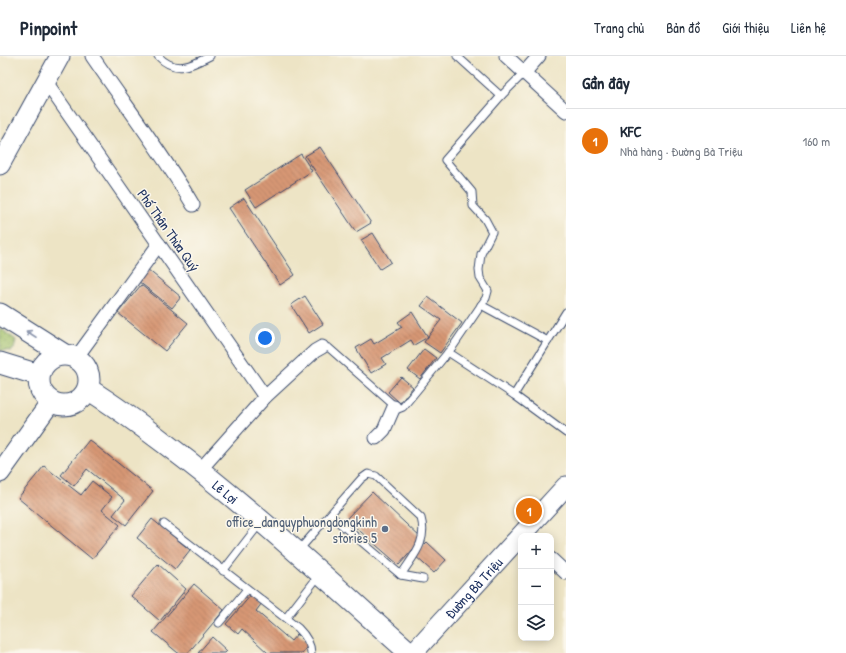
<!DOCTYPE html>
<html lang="vi">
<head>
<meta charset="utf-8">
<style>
  :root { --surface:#fff; --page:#f6f6f7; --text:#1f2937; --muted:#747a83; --line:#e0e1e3; --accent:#7c3aed }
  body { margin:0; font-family:"Patrick Hand",sans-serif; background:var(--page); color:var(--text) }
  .controls { position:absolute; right:12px; bottom:12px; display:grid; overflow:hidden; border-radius:8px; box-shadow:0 2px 10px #0003 }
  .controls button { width:36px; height:36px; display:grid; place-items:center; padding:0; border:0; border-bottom:1px solid var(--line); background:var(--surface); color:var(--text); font:20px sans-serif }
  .you { position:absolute; left:265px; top:282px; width:14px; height:14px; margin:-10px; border:3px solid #fff; border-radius:50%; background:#1a73e8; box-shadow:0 0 0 6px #1a73e833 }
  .badge { display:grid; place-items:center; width:26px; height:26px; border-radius:50%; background:var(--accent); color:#fff; font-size:13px; font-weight:700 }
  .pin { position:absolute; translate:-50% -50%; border:2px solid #fff; box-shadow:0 1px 4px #0006 }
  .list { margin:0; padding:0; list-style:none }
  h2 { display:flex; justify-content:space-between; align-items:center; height:52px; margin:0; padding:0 16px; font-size:17px }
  h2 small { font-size:13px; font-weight:400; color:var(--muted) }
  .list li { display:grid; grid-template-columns:26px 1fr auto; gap:12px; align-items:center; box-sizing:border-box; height:64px; padding:0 16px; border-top:1px solid var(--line) }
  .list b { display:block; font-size:15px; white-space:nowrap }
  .list p { margin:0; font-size:13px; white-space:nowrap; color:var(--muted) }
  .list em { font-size:13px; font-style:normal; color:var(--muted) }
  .icon { flex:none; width:22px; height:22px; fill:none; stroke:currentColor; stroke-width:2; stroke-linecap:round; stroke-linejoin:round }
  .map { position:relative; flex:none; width:566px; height:597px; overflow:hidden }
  header { display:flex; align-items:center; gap:24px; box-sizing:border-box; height:56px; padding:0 20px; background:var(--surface); border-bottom:1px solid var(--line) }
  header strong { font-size:19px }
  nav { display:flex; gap:22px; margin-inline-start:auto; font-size:14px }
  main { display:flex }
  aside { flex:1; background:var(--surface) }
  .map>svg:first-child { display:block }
  .park { fill:url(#park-dots); stroke:#5e7762 }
  .building { fill:url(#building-back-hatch) }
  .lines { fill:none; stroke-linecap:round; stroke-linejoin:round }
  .lane-casing { stroke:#3a4a6d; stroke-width:9 }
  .street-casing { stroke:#3a4a6d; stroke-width:15 }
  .secondary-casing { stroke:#3a4a6d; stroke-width:21 }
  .primary-casing { stroke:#3a4a6d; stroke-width:23 }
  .lane { stroke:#fff; stroke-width:7 }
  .street { stroke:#fff; stroke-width:13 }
  .secondary { stroke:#fff; stroke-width:19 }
  .primary { stroke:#fff; stroke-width:21 }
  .oneway { stroke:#8d97ae }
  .service-dot { fill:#5c6f8a; stroke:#fbf7ec; stroke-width:1.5 }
  .labels { text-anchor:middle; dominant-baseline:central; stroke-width:3; stroke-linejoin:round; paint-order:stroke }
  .street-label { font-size:14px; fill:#1b2f5e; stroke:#fbf7ec }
  .service-label { font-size:14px; fill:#4e5e75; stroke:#fbf7ec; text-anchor:end }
</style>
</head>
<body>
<header>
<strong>Pinpoint</strong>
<nav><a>Trang chủ</a><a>Bản đồ</a><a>Giới thiệu</a><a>Liên hệ</a></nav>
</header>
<main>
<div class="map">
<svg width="566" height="597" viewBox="0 0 566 597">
  <defs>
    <pattern id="park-dots" width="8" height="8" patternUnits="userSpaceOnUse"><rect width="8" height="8" fill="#a0bf67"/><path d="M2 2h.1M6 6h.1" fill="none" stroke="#829c58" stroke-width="1.8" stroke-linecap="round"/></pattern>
    <pattern id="building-back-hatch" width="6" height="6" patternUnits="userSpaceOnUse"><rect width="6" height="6" fill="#d79774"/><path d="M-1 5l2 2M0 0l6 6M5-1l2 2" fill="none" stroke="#ae7c62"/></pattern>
  </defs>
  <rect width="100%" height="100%" fill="#fbf7ec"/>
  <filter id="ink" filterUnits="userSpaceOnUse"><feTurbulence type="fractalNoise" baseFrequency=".025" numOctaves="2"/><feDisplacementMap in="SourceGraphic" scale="8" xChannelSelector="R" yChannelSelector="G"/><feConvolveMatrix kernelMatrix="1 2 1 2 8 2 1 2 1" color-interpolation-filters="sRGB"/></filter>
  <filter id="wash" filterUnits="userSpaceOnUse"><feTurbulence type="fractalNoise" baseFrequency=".012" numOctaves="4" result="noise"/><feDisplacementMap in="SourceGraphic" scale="16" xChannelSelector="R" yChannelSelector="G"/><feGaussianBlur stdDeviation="0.9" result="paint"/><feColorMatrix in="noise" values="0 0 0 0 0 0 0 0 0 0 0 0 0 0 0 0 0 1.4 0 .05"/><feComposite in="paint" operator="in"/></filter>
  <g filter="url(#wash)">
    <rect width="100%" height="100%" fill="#ede4c5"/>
    <polygon class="park" points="0,272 16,284 14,293 11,295 0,294"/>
    <g id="blocks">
      <g class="building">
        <polygon points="320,91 371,167 356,176 305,100"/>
        <polygon points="301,98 312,115 256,151 245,134"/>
        <polygon points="244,142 295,219 280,229 229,152"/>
        <polygon points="373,177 391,206 380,213 361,184"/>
        <polygon points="147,213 181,241 172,252 138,225"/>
        <polygon points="141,229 188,267 165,295 118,257"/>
        <polygon points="305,240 323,268 309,277 291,249"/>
        <polygon points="428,241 462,267 440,297 424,286 441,264 421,250"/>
        <polygon points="412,256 428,281 414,289 411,284 382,302 386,308 371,317 356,292 371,283 374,288 402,271 398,266"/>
        <polygon points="424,293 436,302 420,323 408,314"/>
        <polygon points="401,321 413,331 400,347 388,336"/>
        <polygon points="89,384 153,435 126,469 113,459 125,444 87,413 74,430 61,419"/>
        <polygon points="44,410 81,439 92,425 112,441 102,454 120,469 92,503 18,442"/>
        <polygon points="372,436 422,483 399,509 346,463"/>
        <polygon points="152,463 190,494 175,513 137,482"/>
        <polygon points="427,486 446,504 434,517 414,499"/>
        <polygon points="158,508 186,533 160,565 131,540"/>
        <polygon points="194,528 224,554 188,597 178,597 153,576"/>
        <polygon points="252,538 262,547 256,555 291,585 297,578 309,588 302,597 268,597 242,573 238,578 226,568"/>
        <polygon points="212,581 227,595 225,597 198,597"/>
      </g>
    </g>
  </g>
  <g filter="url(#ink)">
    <use href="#blocks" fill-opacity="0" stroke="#3a4a6d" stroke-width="1"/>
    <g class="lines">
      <g class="lane-casing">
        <g id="lane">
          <path d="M158,0C175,18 191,10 210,0"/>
          <polyline points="457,0 501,40"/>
          <polyline points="481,249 548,285"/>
          <polyline points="322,291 329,292 398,353 403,351 454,289 486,242 488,235 480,222 479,214 481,198 492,176 485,163 473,150 472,136 445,104 501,40 524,17"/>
          <polyline points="448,296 514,339 566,377"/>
          <polyline points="514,339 566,256"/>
          <polyline points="330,459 401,519 423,523"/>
          <path d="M164,468L298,572C305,579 311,587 311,597"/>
          <path d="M299,494L361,423L368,418L376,420L421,462C428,486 413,500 401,519"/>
          <polyline points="223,515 261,466"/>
          <polyline points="286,562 320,518"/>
          <polyline points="219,567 247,533"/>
        </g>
      </g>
      <g class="street-casing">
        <g id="street">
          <path d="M92,0C126,50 163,98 193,149"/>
          <polyline points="506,0 566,55"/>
          <polyline points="524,17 539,0"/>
          <polyline points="46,26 265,341"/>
          <polyline points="76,302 159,188"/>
          <polyline points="376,382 384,374 394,351"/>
          <polyline points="200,414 265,341 315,295 322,291"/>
          <polyline points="551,503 566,517"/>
        </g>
      </g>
      <g class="secondary-casing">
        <g id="secondary">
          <polyline points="0,109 60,0"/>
          <polyline points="0,417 51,346"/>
          <path id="s1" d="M413,597L566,430"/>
        </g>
      </g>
      <g class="primary-casing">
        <g id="primary">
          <polyline points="0,258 63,298"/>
          <circle cx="64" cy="324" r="25"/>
          <polyline points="0,307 39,319"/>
          <path id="s2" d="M88,333C115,350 141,369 167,389C252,453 330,526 410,597"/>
        </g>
      </g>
      <use href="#lane" class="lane"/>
      <use href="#street" class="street"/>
      <use href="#secondary" class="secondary"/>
      <use href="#primary" class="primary"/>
    </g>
    <defs><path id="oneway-shaft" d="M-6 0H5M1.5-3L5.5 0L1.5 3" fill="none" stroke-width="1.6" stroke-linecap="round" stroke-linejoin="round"/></defs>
    <use class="oneway" href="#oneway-shaft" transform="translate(31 278) rotate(-147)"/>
  </g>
  <circle class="service-dot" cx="385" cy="473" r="4"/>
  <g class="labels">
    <g class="street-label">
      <text transform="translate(169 174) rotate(55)">Phố Thân Thừa Quý</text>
      <text stroke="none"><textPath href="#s2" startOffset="172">Lê Lợi</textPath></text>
      <text stroke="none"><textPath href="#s1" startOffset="89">Đường Bà Triệu</textPath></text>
    </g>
    <g class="service-label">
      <text x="377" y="465">office_danguyphuongdongkinh<tspan x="377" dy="16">stories 5</tspan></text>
    </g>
  </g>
</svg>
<div class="controls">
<button>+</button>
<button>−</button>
<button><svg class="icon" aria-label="layers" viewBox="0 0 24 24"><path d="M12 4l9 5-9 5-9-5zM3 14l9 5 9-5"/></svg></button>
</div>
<div class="you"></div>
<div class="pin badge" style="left:529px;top:455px;background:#e8710a">1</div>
</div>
<aside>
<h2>Gần đây<small></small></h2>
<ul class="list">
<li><span class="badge" style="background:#e8710a">1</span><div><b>KFC</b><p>Nhà hàng · Đường Bà Triệu</p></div><em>160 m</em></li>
</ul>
</aside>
</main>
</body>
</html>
